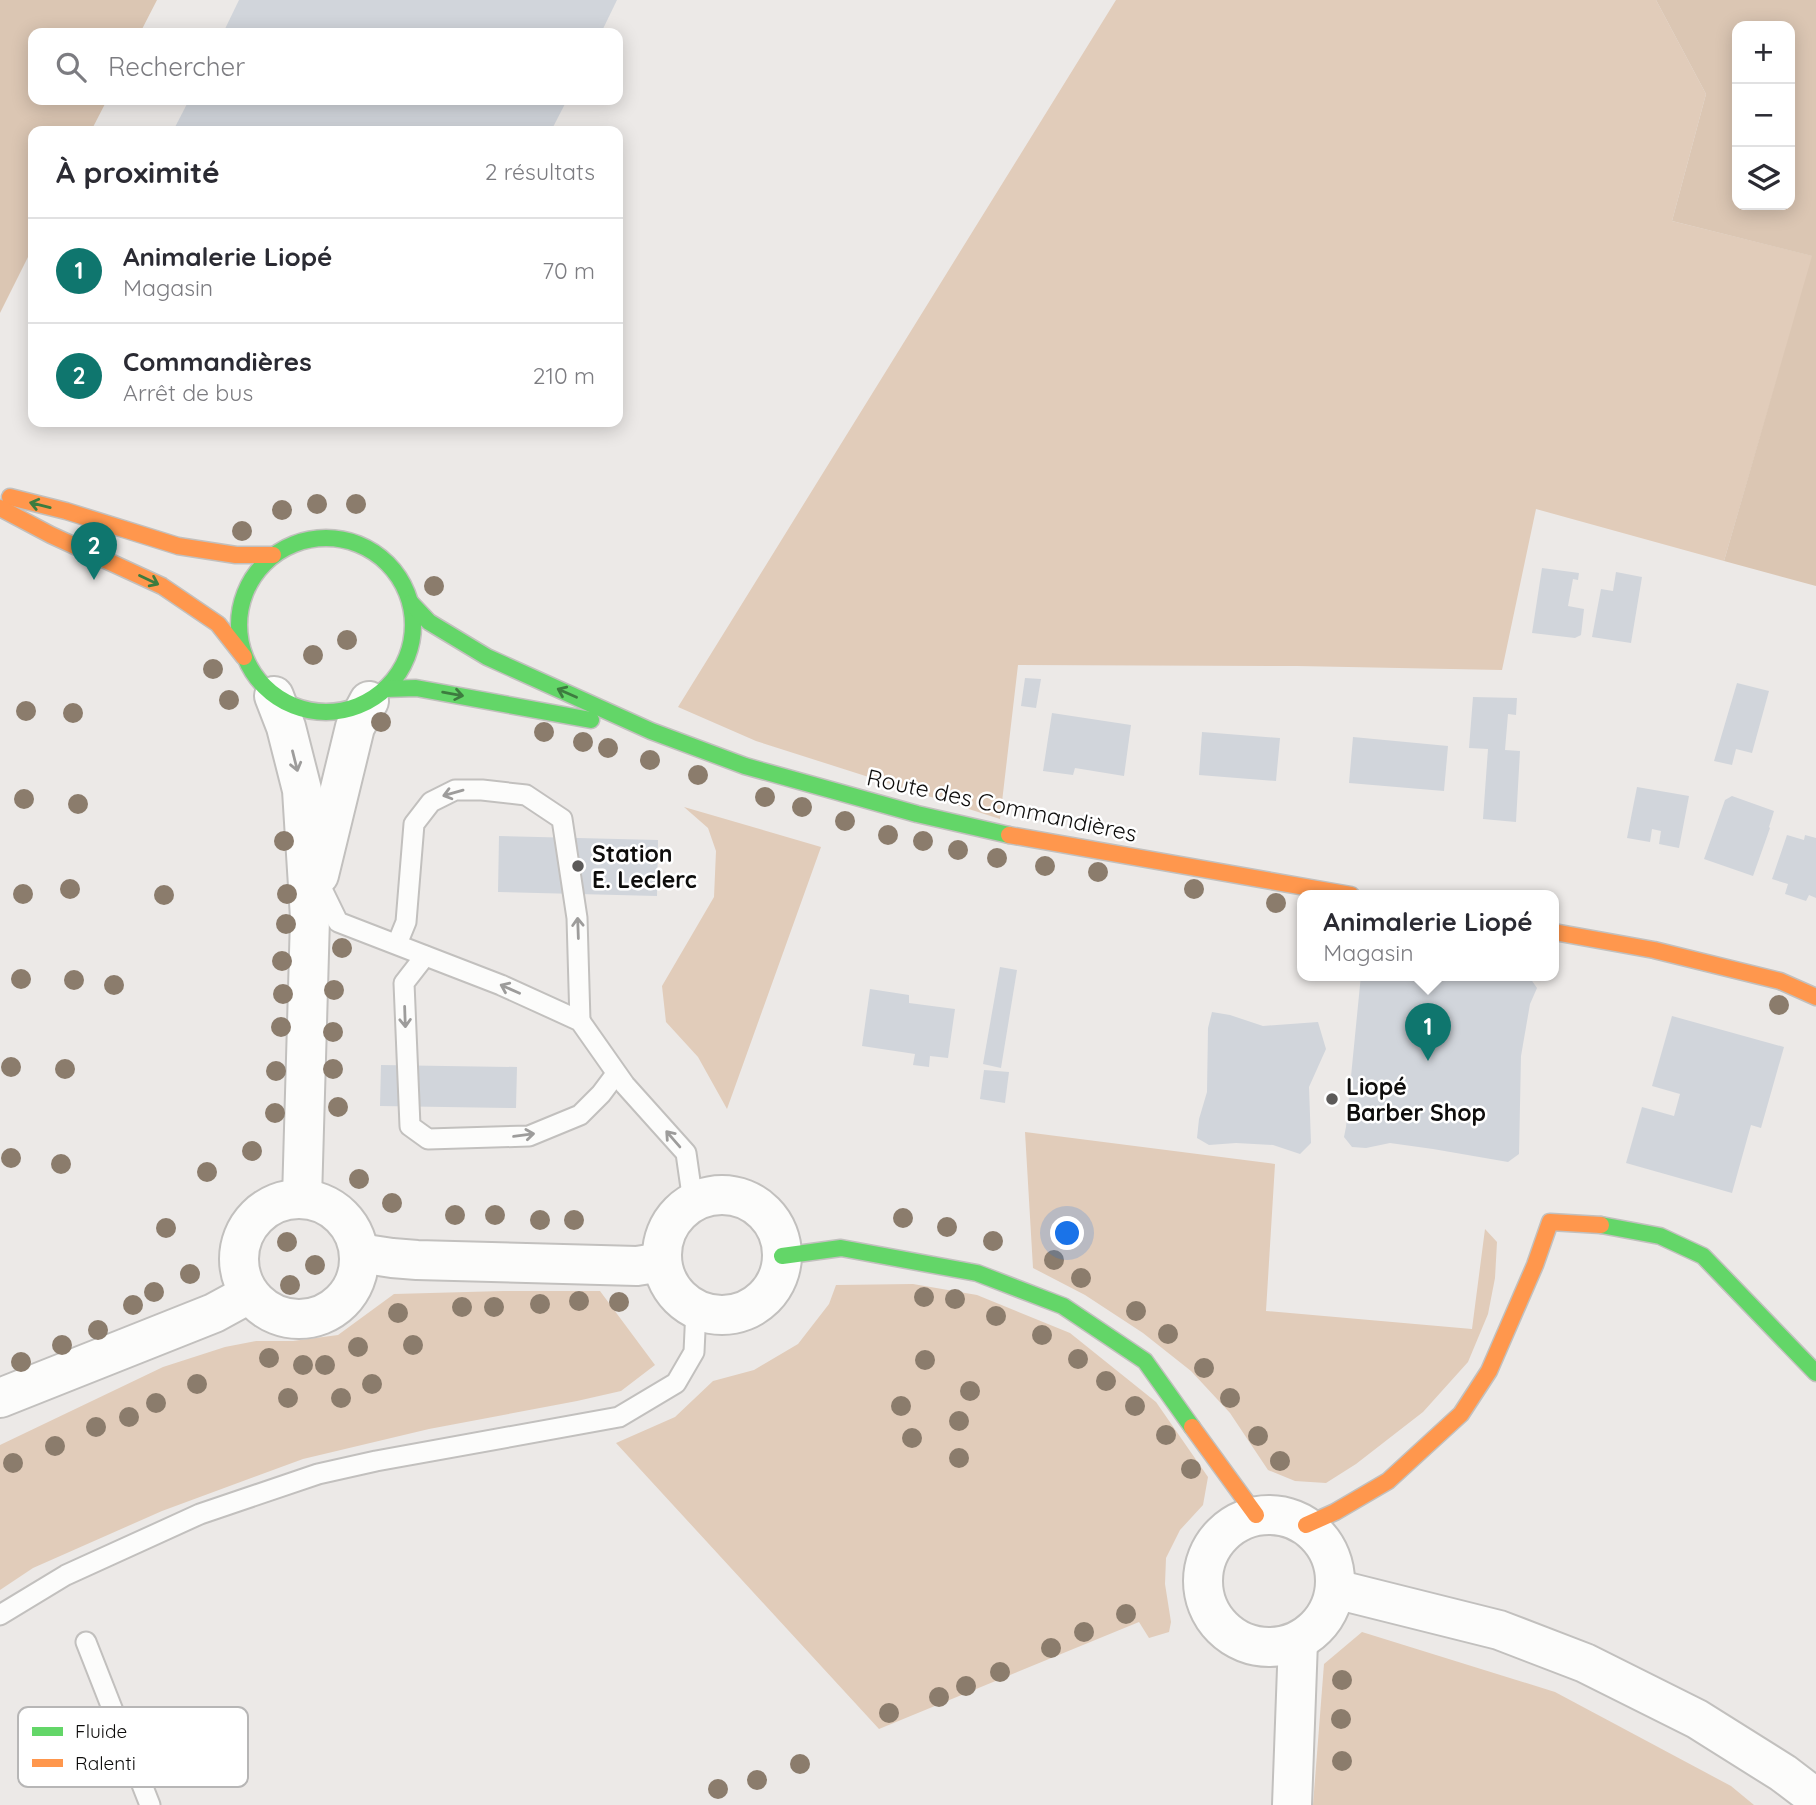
<!DOCTYPE html>
<html lang="fr">
<head>
<meta charset="utf-8">
<style>
  :root { --surface:#fff; --page:#f2f2f3; --text:#2b2b33; --muted:#7c7c81; --line:#e1e1e2; --accent:#0f766e }
  body { margin:0; font-family:Quicksand,sans-serif; background:var(--page); color:var(--text) }
  .controls { position:absolute; right:21px; top:21px; display:grid; overflow:hidden; border-radius:14px; box-shadow:0 4px 18px #0003 }
  .controls button { width:63px; height:63px; display:grid; place-items:center; padding:0; border:0; border-bottom:2px solid var(--line); background:var(--surface); color:var(--text); font:35px sans-serif }
  .you { position:absolute; left:1068px; top:1234px; width:24px; height:24px; margin:-18px; border:5px solid #fff; border-radius:50%; background:#1a73e8; box-shadow:0 0 0 10px #1a73e833 }
  .badge { display:grid; place-items:center; width:46px; height:46px; border-radius:50%; background:var(--accent); color:#fff; font-size:23px; font-weight:700 }
  .pin { position:absolute; translate:-50% -58px; filter:drop-shadow(0 2px 4px #0008) }
  .pin::after { content:''; position:absolute; top:37px; width:24px; height:21px; background:inherit; clip-path:polygon(0 0,100% 0,50% 100%) }
  .popup { position:absolute; left:1297px; top:890px; width:262px; height:91px; box-sizing:border-box; display:grid; place-content:center; border-radius:14px; background:var(--surface); filter:drop-shadow(0 2px 5px #0005); font-size:23px; white-space:nowrap; color:var(--muted) }
  .popup b { font-size:26px; color:var(--text) }
  .popup::after { content:''; position:absolute; left:50%; top:100%; margin-left:-14px; border:14px solid transparent; border-top-color:var(--surface) }
  .list { margin:0; padding:0; list-style:none }
  h2 { display:flex; justify-content:space-between; align-items:center; height:91px; margin:0; padding:0 28px; font-size:30px }
  h2 small { font-size:23px; font-weight:400; color:var(--muted) }
  .list li { display:grid; grid-template-columns:46px 1fr auto; gap:21px; align-items:center; box-sizing:border-box; height:105px; padding:0 28px; border-top:2px solid var(--line) }
  .list b { display:block; font-size:26px; white-space:nowrap }
  .list p { margin:0; font-size:23px; white-space:nowrap; color:var(--muted) }
  .list em { font-size:23px; font-style:normal; color:var(--muted) }
  .icon { flex:none; width:38px; height:38px; fill:none; stroke:currentColor; stroke-width:2; stroke-linecap:round; stroke-linejoin:round }
  .map { position:relative; flex:none; width:1816px; height:1805px; overflow:hidden }
  .search { position:absolute; background:var(--surface); box-shadow:0 4px 18px #0003; left:28px; top:28px; width:595px; height:77px; display:flex; align-items:center; gap:18px; box-sizing:border-box; padding:0 24px; border-radius:14px; color:var(--muted); font-size:26px }
  .panel { position:absolute; background:var(--surface); box-shadow:0 4px 18px #0003; left:28px; top:126px; width:595px; height:301px; border-radius:14px }
  .map>svg:first-child { display:block }
  .green { fill:#e1ccba }
  .forest { fill:#dbc6b3; fill-rule:evenodd }
  .building { fill:#d1d5db }
  .lines { fill:none; stroke-linecap:round; stroke-linejoin:round }
  .lane-casing { stroke:#c2c0be; stroke-width:23 }
  .street-casing { stroke:#c2c0be; stroke-width:42 }
  .fast-casing { stroke:#c2c0be; stroke-width:19 }
  .slow-casing { stroke:#c2c0be; stroke-width:19 }
  .lane { stroke:#fcfcfb; stroke-width:19 }
  .street { stroke:#fcfcfb; stroke-width:38 }
  .fast { stroke:#63d668; stroke-width:16 }
  .slow { stroke:#ff974d; stroke-width:16 }
  .tree { fill:#8b7c6c }
  .oneway { stroke:#3d7c3f }
  .oneway2 { stroke:#9d9c9b }
  .poi-dot { fill:#5c5a59; stroke:#fff; stroke-width:2.5 }
  .labels { text-anchor:middle; dominant-baseline:central; stroke-width:5; stroke-linejoin:round; paint-order:stroke }
  .street-label { font-size:23px; fill:#0e0d0c; stroke:#fff }
  .poi-label { font-size:23px; font-weight:bold; fill:#0e0d0c; stroke:#fff; text-anchor:start }
  .key { fill:#fff; stroke:#b7b6b6; stroke-width:2 }
  .key-label { font-size:19px; fill:#0e0d0c }
</style>
</head>
<body>
<div class="map">
<svg width="1816" height="1805" viewBox="0 0 1816 1805">
  <rect width="100%" height="100%" fill="#ece9e7"/>
  <g class="green">
    <polygon points="1116,0 1656,0 1706,94 1672,221 1813,256 1724,561 1536,509 1502,670 1297,666 1018,665 1000,819 756,741 678,707"/>
    <polygon points="684,807 821,847 727,1109 698,1057 666,1022 662,986 714,897 716,851 708,828"/>
    <polygon points="1025,1132 1275,1164 1266,1311 1472,1329 1485,1229 1497,1242 1495,1278 1488,1314 1468,1362 1423,1412 1356,1464 1326,1483 1295,1481 1268,1470 1230,1413 1191,1371 1143,1333 1085,1295 1033,1268"/>
    <polygon points="913,1284 977,1295 1070,1333 1156,1402 1208,1477 1203,1505 1180,1530 1166,1558 1165,1584 1171,1622 1169,1632 1149,1638 1139,1622 879,1729 616,1443 675,1417 713,1381 754,1370 798,1344 829,1304 836,1285"/>
    <polygon points="503,1291 600,1291 655,1365 621,1391 577,1401 429,1429 303,1459 162,1511 33,1568 0,1590 0,1445 163,1367 225,1347 256,1341 293,1341 338,1335 394,1294"/>
    <polygon points="1362,1632 1555,1692 1731,1786 1754,1805 1313,1805 1324,1664"/>
  </g>
  <g class="forest">
    <polygon points="0,0 157,0 140,33 33,33 33,100 107,100 91,131 33,131 33,247 0,313"/>
    <path d="M1656,0H1816V586L1724,561L1812,256L1672,221L1706,94ZM1737,26H1790V205H1737Z"/>
  </g>
  <g class="building">
    <polygon points="239,0 617,0 601,33 223,33"/>
    <polygon points="189,100 567,100 551,131 173,131"/>
    <polygon points="1542,568 1579,573 1578,580 1573,579 1568,606 1584,609 1581,635 1575,638 1532,633"/>
    <polygon points="1616,572 1642,577 1631,643 1592,637 1601,589 1613,591"/>
    <polygon points="1025,678 1041,679 1036,708 1021,706"/>
    <polygon points="1737,683 1769,691 1752,753 1736,749 1732,765 1714,761"/>
    <polygon points="1473,697 1517,698 1516,715 1508,714 1505,750 1520,751 1516,822 1483,819 1488,749 1469,748"/>
    <polygon points="1052,713 1131,725 1124,776 1075,768 1073,775 1043,771"/>
    <polygon points="1202,732 1280,738 1276,781 1199,775"/>
    <polygon points="1353,737 1448,746 1444,791 1349,783"/>
    <polygon points="1637,787 1689,796 1679,848 1659,844 1661,831 1652,829 1650,842 1627,838"/>
    <polygon points="1732,796 1774,811 1769,827 1770,828 1753,876 1704,859 1725,800"/>
    <polygon points="1787,835 1804,840 1805,835 1816,838 1816,898 1809,895 1806,901 1785,894 1788,884 1772,879"/>
    <polygon points="499,836 658,840 657,896 498,892"/>
    <polygon points="1000,967 1017,970 1001,1068 983,1064"/>
    <polygon points="1361,975 1418,975 1470,981 1530,978 1537,988 1530,1004 1521,1056 1519,1154 1508,1162 1433,1149 1390,1143 1366,1148 1352,1147 1344,1137 1346,1127"/>
    <polygon points="870,989 909,995 909,1003 955,1009 948,1058 930,1056 929,1067 913,1065 915,1054 862,1046"/>
    <polygon points="1212,1012 1230,1015 1263,1026 1318,1022 1326,1049 1309,1087 1311,1143 1300,1154 1273,1145 1236,1143 1209,1145 1197,1138 1199,1119 1207,1092 1208,1028"/>
    <polygon points="1672,1016 1784,1047 1761,1128 1751,1125 1732,1193 1626,1163 1642,1107 1674,1116 1680,1094 1652,1086"/>
    <polygon points="381,1065 517,1067 516,1108 380,1106"/>
    <polygon points="984,1070 1009,1072 1005,1103 980,1099"/>
  </g>
  <g class="lines">
    <g class="lane-casing">
      <g id="lane">
        <polyline points="318,881 338,922 501,985 580,1021 625,1085 686,1153 693,1202"/>
        <polyline points="397,944 406,922 414,824 431,802 455,790 482,790 526,795 562,819 577,918 580,1021"/>
        <polyline points="425,956 404,983 410,1126 428,1139 529,1136 580,1115 601,1094 616,1074"/>
        <polyline points="0,1615 66,1575 200,1514 318,1474 376,1461 619,1417 676,1383 694,1352 696,1309"/>
        <polyline points="86,1642 150,1805"/>
      </g>
    </g>
    <g class="street-casing">
      <g id="street">
        <polyline points="274,696 286,727 302,790 310,918 302,1199"/>
        <polyline points="319,875 355,727 369,701"/>
        <circle cx="722" cy="1255" r="60"/>
        <circle cx="299" cy="1259" r="60"/>
        <polyline points="359,1253 392,1258 417,1260 637,1266 662,1262"/>
        <polyline points="0,1398 214,1313 249,1294"/>
        <circle cx="1269" cy="1581" r="66"/>
        <polyline points="1335,1589 1499,1630 1585,1663 1697,1719 1783,1773 1816,1798"/>
        <polyline points="1292,1805 1298,1641"/>
      </g>
    </g>
    <g class="fast-casing">
      <g id="fast">
        <circle cx="326" cy="625" r="87"/>
        <polyline points="411,603 429,622 487,657 651,731 745,766 917,814 1009,835"/>
        <polyline points="385,689 416,688 591,720"/>
        <polyline points="1601,1225 1660,1236 1703,1256 1816,1373"/>
        <polyline points="782,1256 841,1248 977,1273 1063,1306 1145,1361 1192,1427"/>
      </g>
    </g>
    <g class="slow-casing">
      <g id="slow">
        <polyline points="10,497 66,511 178,546 236,555 273,555"/>
        <polyline points="0,508 51,535 162,586 218,624 244,657"/>
        <polyline points="1009,835 1351,895"/>
        <polyline points="1554,932 1654,950 1780,981 1816,997"/>
        <polyline points="1192,1427 1256,1515"/>
        <polyline points="1306,1525 1335,1512 1388,1481 1461,1414 1489,1371 1535,1265 1550,1222 1601,1225"/>
      </g>
    </g>
    <use href="#lane" class="lane"/>
    <use href="#street" class="street"/>
    <use href="#fast" class="fast"/>
    <use href="#slow" class="slow"/>
  </g>
  <g class="tree">
    <circle cx="317" cy="504" r="10"/>
    <circle cx="356" cy="504" r="10"/>
    <circle cx="282" cy="510" r="10"/>
    <circle cx="242" cy="531" r="10"/>
    <circle cx="434" cy="586" r="10"/>
    <circle cx="347" cy="640" r="10"/>
    <circle cx="313" cy="655" r="10"/>
    <circle cx="213" cy="669" r="10"/>
    <circle cx="229" cy="700" r="10"/>
    <circle cx="26" cy="711" r="10"/>
    <circle cx="73" cy="713" r="10"/>
    <circle cx="381" cy="722" r="10"/>
    <circle cx="544" cy="732" r="10"/>
    <circle cx="583" cy="742" r="10"/>
    <circle cx="608" cy="748" r="10"/>
    <circle cx="650" cy="760" r="10"/>
    <circle cx="698" cy="775" r="10"/>
    <circle cx="765" cy="797" r="10"/>
    <circle cx="24" cy="799" r="10"/>
    <circle cx="78" cy="804" r="10"/>
    <circle cx="802" cy="807" r="10"/>
    <circle cx="845" cy="821" r="10"/>
    <circle cx="888" cy="835" r="10"/>
    <circle cx="284" cy="841" r="10"/>
    <circle cx="923" cy="841" r="10"/>
    <circle cx="958" cy="850" r="10"/>
    <circle cx="997" cy="858" r="10"/>
    <circle cx="1045" cy="866" r="10"/>
    <circle cx="1098" cy="872" r="10"/>
    <circle cx="70" cy="889" r="10"/>
    <circle cx="1194" cy="889" r="10"/>
    <circle cx="23" cy="894" r="10"/>
    <circle cx="287" cy="894" r="10"/>
    <circle cx="164" cy="895" r="10"/>
    <circle cx="1276" cy="903" r="10"/>
    <circle cx="286" cy="924" r="10"/>
    <circle cx="342" cy="948" r="10"/>
    <circle cx="282" cy="961" r="10"/>
    <circle cx="21" cy="979" r="10"/>
    <circle cx="74" cy="980" r="10"/>
    <circle cx="114" cy="985" r="10"/>
    <circle cx="334" cy="990" r="10"/>
    <circle cx="283" cy="994" r="10"/>
    <circle cx="1779" cy="1005" r="10"/>
    <circle cx="281" cy="1027" r="10"/>
    <circle cx="333" cy="1032" r="10"/>
    <circle cx="11" cy="1067" r="10"/>
    <circle cx="65" cy="1069" r="10"/>
    <circle cx="333" cy="1069" r="10"/>
    <circle cx="276" cy="1071" r="10"/>
    <circle cx="338" cy="1107" r="10"/>
    <circle cx="275" cy="1113" r="10"/>
    <circle cx="252" cy="1151" r="10"/>
    <circle cx="11" cy="1158" r="10"/>
    <circle cx="61" cy="1164" r="10"/>
    <circle cx="207" cy="1172" r="10"/>
    <circle cx="359" cy="1179" r="10"/>
    <circle cx="392" cy="1203" r="10"/>
    <circle cx="455" cy="1215" r="10"/>
    <circle cx="495" cy="1215" r="10"/>
    <circle cx="903" cy="1218" r="10"/>
    <circle cx="540" cy="1220" r="10"/>
    <circle cx="574" cy="1220" r="10"/>
    <circle cx="947" cy="1227" r="10"/>
    <circle cx="166" cy="1228" r="10"/>
    <circle cx="993" cy="1241" r="10"/>
    <circle cx="287" cy="1242" r="10"/>
    <circle cx="1054" cy="1260" r="10"/>
    <circle cx="315" cy="1265" r="10"/>
    <circle cx="190" cy="1274" r="10"/>
    <circle cx="1081" cy="1278" r="10"/>
    <circle cx="290" cy="1285" r="10"/>
    <circle cx="154" cy="1292" r="10"/>
    <circle cx="924" cy="1297" r="10"/>
    <circle cx="955" cy="1299" r="10"/>
    <circle cx="579" cy="1301" r="10"/>
    <circle cx="619" cy="1302" r="10"/>
    <circle cx="540" cy="1304" r="10"/>
    <circle cx="133" cy="1305" r="10"/>
    <circle cx="462" cy="1307" r="10"/>
    <circle cx="494" cy="1307" r="10"/>
    <circle cx="1136" cy="1311" r="10"/>
    <circle cx="398" cy="1313" r="10"/>
    <circle cx="996" cy="1316" r="10"/>
    <circle cx="98" cy="1330" r="10"/>
    <circle cx="1168" cy="1334" r="10"/>
    <circle cx="1042" cy="1335" r="10"/>
    <circle cx="62" cy="1345" r="10"/>
    <circle cx="413" cy="1345" r="10"/>
    <circle cx="358" cy="1347" r="10"/>
    <circle cx="269" cy="1358" r="10"/>
    <circle cx="1078" cy="1359" r="10"/>
    <circle cx="925" cy="1360" r="10"/>
    <circle cx="21" cy="1362" r="10"/>
    <circle cx="303" cy="1365" r="10"/>
    <circle cx="325" cy="1365" r="10"/>
    <circle cx="1204" cy="1368" r="10"/>
    <circle cx="1106" cy="1381" r="10"/>
    <circle cx="197" cy="1384" r="10"/>
    <circle cx="372" cy="1384" r="10"/>
    <circle cx="970" cy="1391" r="10"/>
    <circle cx="288" cy="1398" r="10"/>
    <circle cx="341" cy="1398" r="10"/>
    <circle cx="1230" cy="1398" r="10"/>
    <circle cx="156" cy="1403" r="10"/>
    <circle cx="901" cy="1406" r="10"/>
    <circle cx="1135" cy="1406" r="10"/>
    <circle cx="129" cy="1417" r="10"/>
    <circle cx="959" cy="1421" r="10"/>
    <circle cx="96" cy="1427" r="10"/>
    <circle cx="1166" cy="1435" r="10"/>
    <circle cx="1258" cy="1436" r="10"/>
    <circle cx="912" cy="1438" r="10"/>
    <circle cx="55" cy="1446" r="10"/>
    <circle cx="959" cy="1458" r="10"/>
    <circle cx="1280" cy="1461" r="10"/>
    <circle cx="13" cy="1463" r="10"/>
    <circle cx="1191" cy="1469" r="10"/>
    <circle cx="1126" cy="1614" r="10"/>
    <circle cx="1084" cy="1632" r="10"/>
    <circle cx="1051" cy="1648" r="10"/>
    <circle cx="1000" cy="1672" r="10"/>
    <circle cx="1342" cy="1680" r="10"/>
    <circle cx="966" cy="1686" r="10"/>
    <circle cx="939" cy="1697" r="10"/>
    <circle cx="889" cy="1713" r="10"/>
    <circle cx="1341" cy="1719" r="10"/>
    <circle cx="1342" cy="1761" r="10"/>
    <circle cx="800" cy="1764" r="10"/>
    <circle cx="757" cy="1780" r="10"/>
    <circle cx="718" cy="1789" r="10"/>
  </g>
  <defs><path id="oneway-shaft" d="M-6 0H5M1.5-3L5.5 0L1.5 3" fill="none" stroke-width="1.6" stroke-linecap="round" stroke-linejoin="round" transform="scale(1.75)"/></defs>
  <g class="oneway">
    <use href="#oneway-shaft" transform="translate(40 505) rotate(-166)"/>
    <use href="#oneway-shaft" transform="translate(149 580) rotate(25)"/>
    <use href="#oneway-shaft" transform="translate(567 693) rotate(-156)"/>
    <use href="#oneway-shaft" transform="translate(453 694) rotate(10)"/>
  </g>
  <g class="oneway2">
    <use href="#oneway-shaft" transform="translate(295 761) rotate(76)"/>
    <use href="#oneway-shaft" transform="translate(453 793) rotate(164)"/>
    <use href="#oneway-shaft" transform="translate(578 928) rotate(-92)"/>
    <use href="#oneway-shaft" transform="translate(510 989) rotate(-156)"/>
    <use href="#oneway-shaft" transform="translate(405 1017) rotate(88)"/>
    <use href="#oneway-shaft" transform="translate(524 1135) rotate(-8)"/>
    <use href="#oneway-shaft" transform="translate(673 1139) rotate(-131)"/>
  </g>
  <g class="poi-dot">
    <circle cx="578" cy="866" r="7"/>
    <circle cx="1332" cy="1099" r="7"/>
  </g>
  <g class="labels">
    <g class="street-label">
      <text transform="translate(1002 805) rotate(12)">Route des Commandières</text>
    </g>
    <g class="poi-label">
      <text x="592" y="853">Station<tspan x="592" dy="26">E. Leclerc</tspan></text>
      <text x="1346" y="1086">Liopé<tspan x="1346" dy="26">Barber Shop</tspan></text>
    </g>
  </g>
  <rect x="18" y="1707" width="230" height="80" rx="10" class="key"/>
  <rect x="32" y="1727" width="31" height="9" fill="#63d668"/>
  <rect x="32" y="1759" width="31" height="8" fill="#ff974d"/>
  <g class="key-label">
    <text x="75" y="1738">Fluide</text>
    <text x="75" y="1770">Ralenti</text>
  </g>
</svg>
<div class="controls">
<button>+</button>
<button>−</button>
<button><svg class="icon" aria-label="layers" viewBox="0 0 24 24"><path d="M12 4l9 5-9 5-9-5zM3 14l9 5 9-5"/></svg></button>
</div>
<div class="you"></div>
<div class="pin badge" style="left:1428px;top:1061px">1</div>
<div class="popup"><b>Animalerie Liopé</b>Magasin</div>
<div class="pin badge" style="left:94px;top:580px">2</div>
<div class="search"><svg class="icon" aria-label="search" viewBox="0 0 24 24"><circle cx="10" cy="10" r="6"/><path d="M15 15l6 6"/></svg>Rechercher</div>
<section class="panel">
<h2>À proximité<small>2 résultats</small></h2>
<ul class="list">
<li><span class="badge">1</span><div><b>Animalerie Liopé</b><p>Magasin</p></div><em>70 m</em></li>
<li><span class="badge">2</span><div><b>Commandières</b><p>Arrêt de bus</p></div><em>210 m</em></li>
</ul>
</section>
</div>
</body>
</html>
